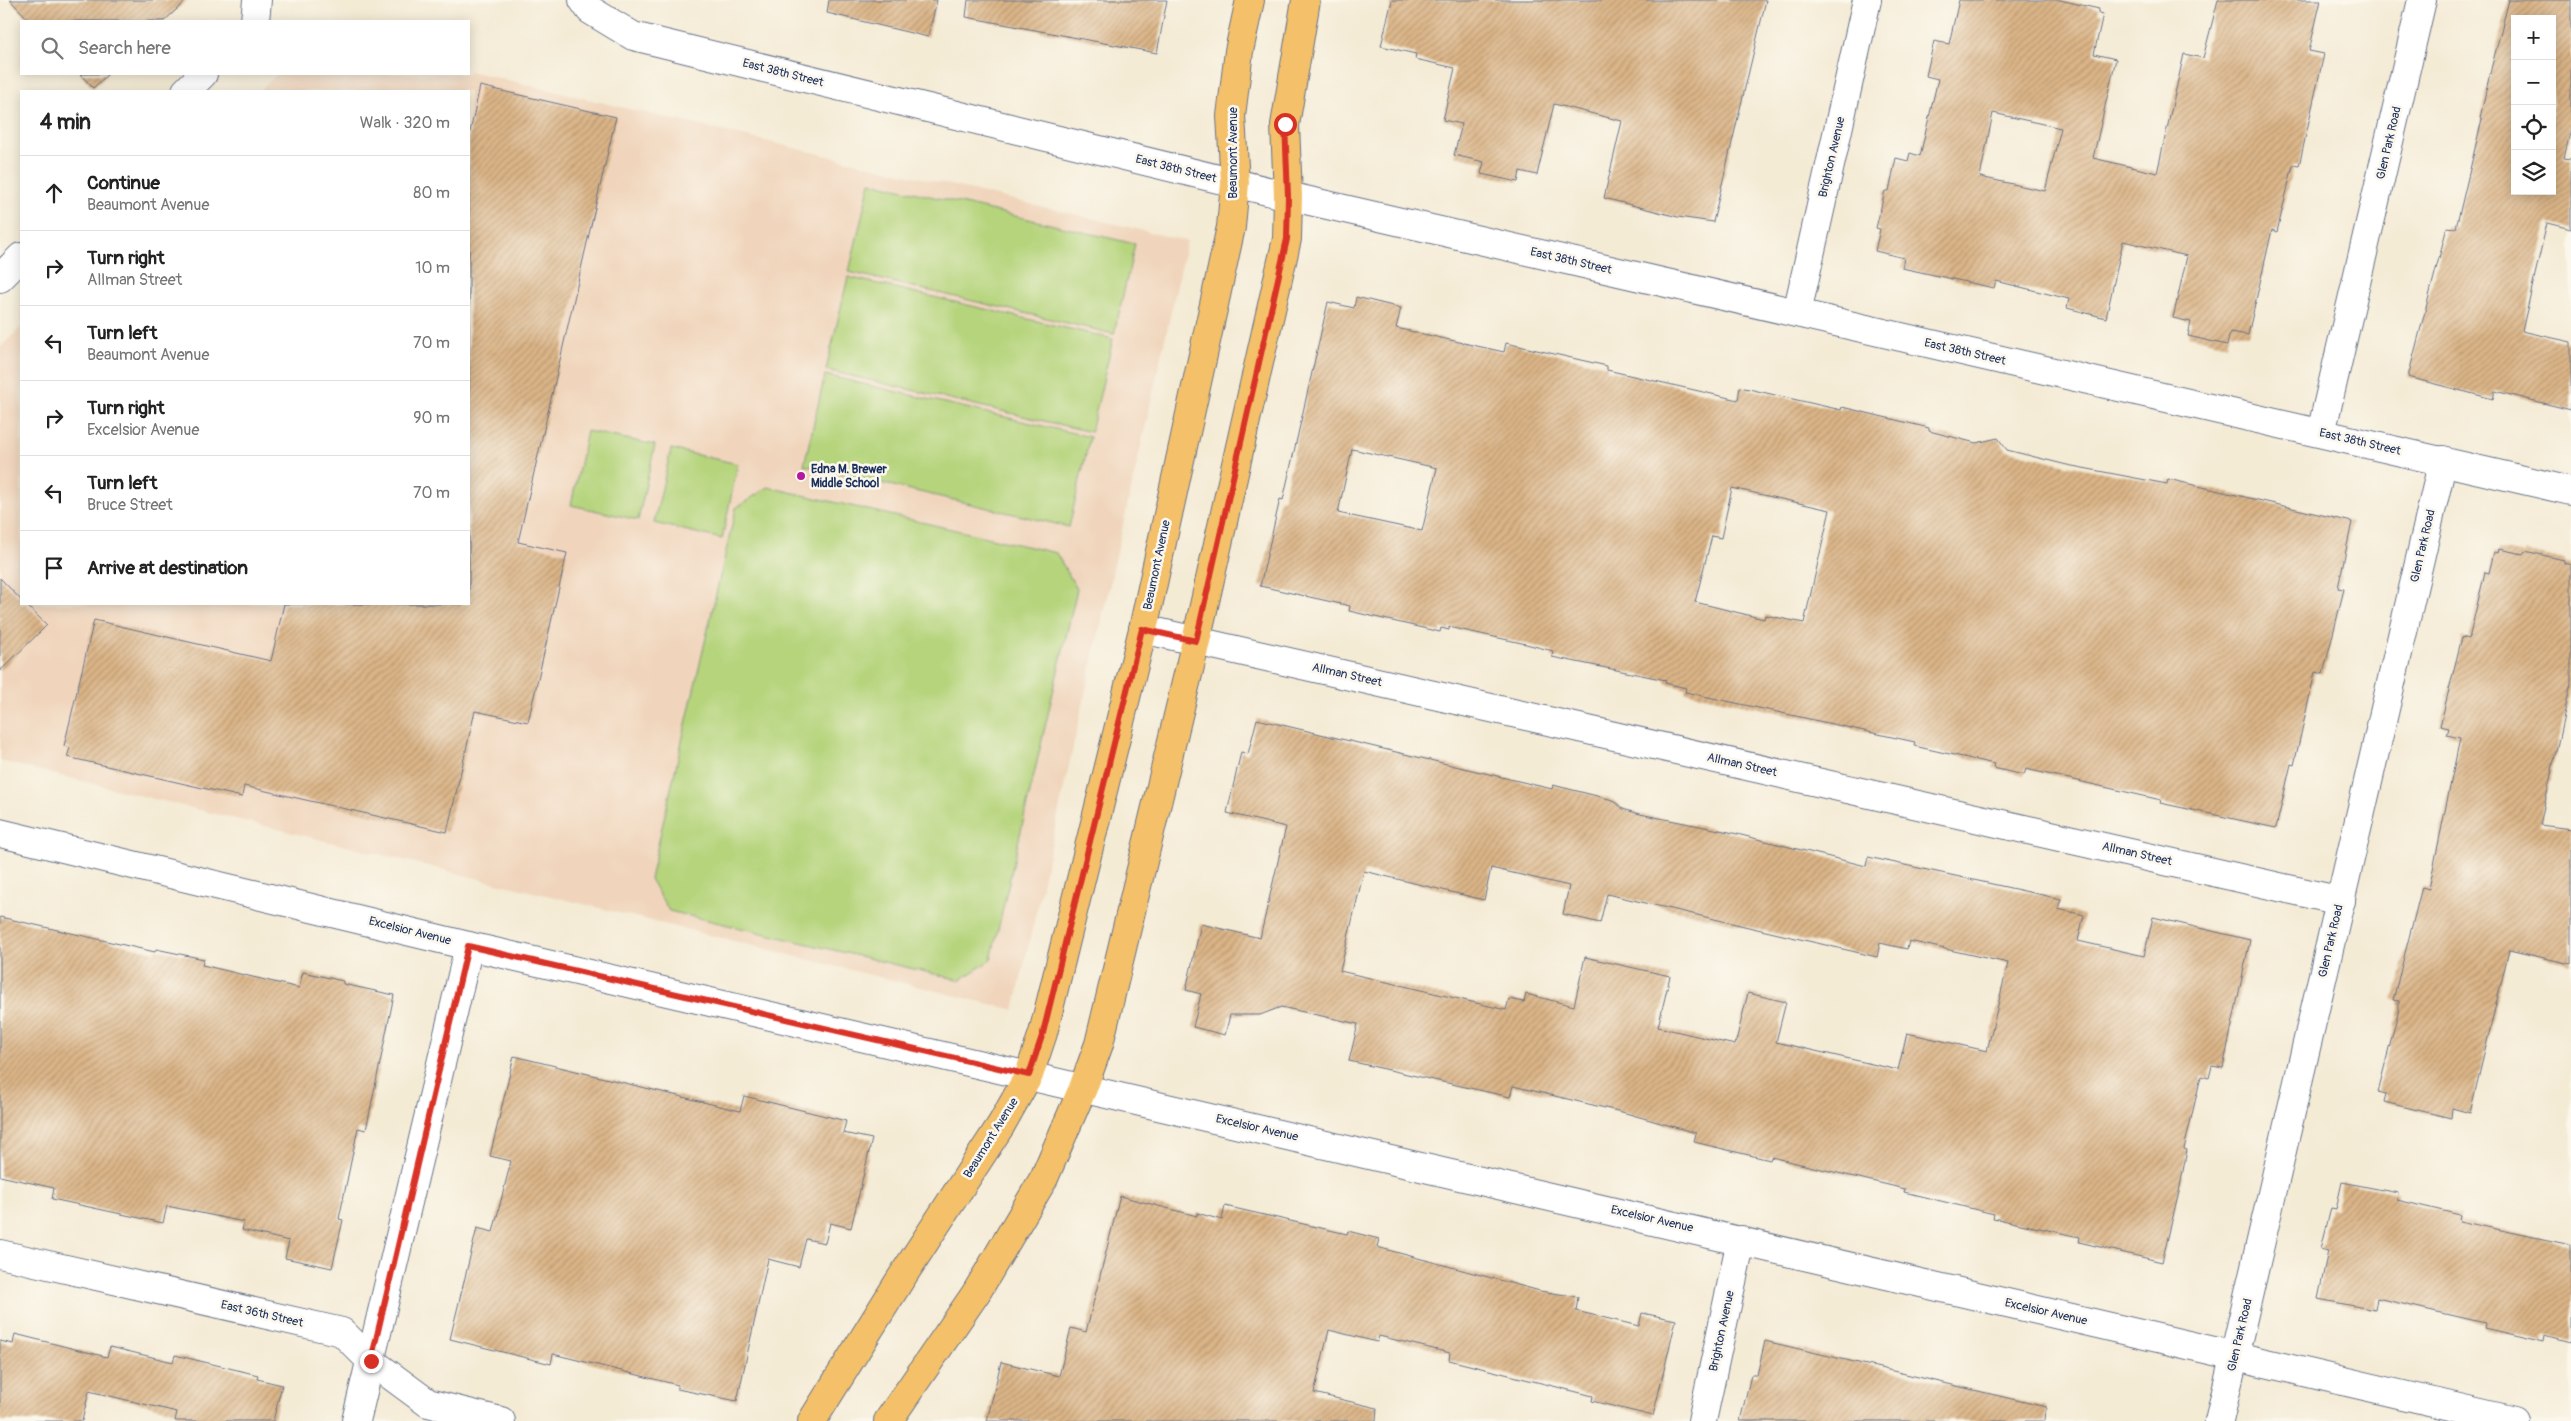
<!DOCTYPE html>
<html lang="en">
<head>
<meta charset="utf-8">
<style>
  :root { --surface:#fff; --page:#f2f2f2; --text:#222; --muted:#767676; --line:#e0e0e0 }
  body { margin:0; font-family:Pangolin,sans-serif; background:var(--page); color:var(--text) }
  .controls { position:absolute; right:15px; top:15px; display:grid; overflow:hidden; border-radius:0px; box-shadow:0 2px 12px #0003 }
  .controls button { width:45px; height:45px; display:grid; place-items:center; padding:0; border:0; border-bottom:1px solid var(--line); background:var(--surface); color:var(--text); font:25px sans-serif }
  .stop { position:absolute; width:15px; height:15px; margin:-11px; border:4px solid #d93025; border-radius:50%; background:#fff }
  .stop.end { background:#d93025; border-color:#fff; box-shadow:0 1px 5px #0008 }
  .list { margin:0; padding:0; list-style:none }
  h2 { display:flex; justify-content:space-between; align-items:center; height:65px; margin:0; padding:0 20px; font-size:21px }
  h2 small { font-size:16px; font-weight:400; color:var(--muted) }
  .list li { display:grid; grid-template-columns:32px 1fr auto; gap:15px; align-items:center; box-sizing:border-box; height:75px; padding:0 20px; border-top:1px solid var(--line) }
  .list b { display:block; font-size:19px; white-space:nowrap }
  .list p { margin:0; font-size:16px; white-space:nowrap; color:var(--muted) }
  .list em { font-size:16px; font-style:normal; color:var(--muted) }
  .icon { flex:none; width:28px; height:28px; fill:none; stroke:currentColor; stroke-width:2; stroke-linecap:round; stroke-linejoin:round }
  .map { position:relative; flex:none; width:2571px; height:1421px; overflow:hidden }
  .search { position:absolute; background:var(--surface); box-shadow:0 2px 12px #0003; left:20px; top:20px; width:450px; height:55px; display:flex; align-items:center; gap:12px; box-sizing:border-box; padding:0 18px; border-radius:0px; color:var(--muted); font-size:19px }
  .panel { position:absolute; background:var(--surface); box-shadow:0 2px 12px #0003; left:20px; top:90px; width:450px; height:515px; border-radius:0px }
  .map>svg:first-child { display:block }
  .built { fill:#f0d5bc }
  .pitch { fill:#b5d47b; stroke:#68826c }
  .building { fill:url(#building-hatch); fill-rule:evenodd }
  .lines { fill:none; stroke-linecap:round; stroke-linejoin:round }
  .minor-casing { stroke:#677188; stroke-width:30 }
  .major-casing { stroke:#677188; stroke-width:30 }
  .minor { stroke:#fff; stroke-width:28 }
  .major { stroke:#f4c16a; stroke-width:28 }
  .route { stroke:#d93025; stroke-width:6 }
  .poi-dot { fill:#b5179e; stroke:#fbf7ec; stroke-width:2 }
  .labels { text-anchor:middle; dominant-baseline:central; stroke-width:5; stroke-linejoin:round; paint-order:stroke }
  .street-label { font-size:12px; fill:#1b2f5e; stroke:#fbf7ec }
  .poi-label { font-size:12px; font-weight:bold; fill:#1b2f5e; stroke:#fbf7ec; text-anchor:start }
</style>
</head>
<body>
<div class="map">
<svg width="2571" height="1421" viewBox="0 0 2571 1421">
  <defs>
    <pattern id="building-hatch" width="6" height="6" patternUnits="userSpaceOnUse" patternTransform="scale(1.25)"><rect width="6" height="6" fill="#dcb587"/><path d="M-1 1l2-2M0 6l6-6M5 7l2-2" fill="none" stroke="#b29472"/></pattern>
  </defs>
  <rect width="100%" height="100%" fill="#fbf7ec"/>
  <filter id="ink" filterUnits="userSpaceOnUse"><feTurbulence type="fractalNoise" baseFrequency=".02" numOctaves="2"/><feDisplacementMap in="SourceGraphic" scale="10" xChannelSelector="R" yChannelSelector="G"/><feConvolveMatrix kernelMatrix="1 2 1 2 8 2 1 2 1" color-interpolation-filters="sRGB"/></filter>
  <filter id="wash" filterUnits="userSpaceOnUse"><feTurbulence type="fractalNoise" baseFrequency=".0096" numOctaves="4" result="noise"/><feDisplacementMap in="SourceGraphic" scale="20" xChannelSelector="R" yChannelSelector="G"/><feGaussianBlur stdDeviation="1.12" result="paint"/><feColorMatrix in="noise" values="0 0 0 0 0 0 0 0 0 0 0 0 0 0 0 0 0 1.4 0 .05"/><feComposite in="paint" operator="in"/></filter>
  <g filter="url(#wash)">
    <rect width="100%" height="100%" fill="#f4ebd5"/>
    <polygon class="built" points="469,71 1187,241 1014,1010 0,761 0,348 21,327 21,604 469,604 469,91 260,91 277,74 469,74"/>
    <g class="pitch">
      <polygon points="870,182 1135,244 1114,334 849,272"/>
      <polygon points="848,277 1113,339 1091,432 826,370"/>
      <polygon points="825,375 1090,437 1069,527 804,465"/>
      <polygon points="587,431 655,445 638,520 571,505"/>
      <polygon points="671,449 738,464 722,539 654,523"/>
      <polygon points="768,487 1056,553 1077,589 991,960 960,980 669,911 650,879 736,508"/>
    </g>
    <g id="blocks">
      <g class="building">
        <polygon points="10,0 187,0 164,21 30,21"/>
        <polygon points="829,0 937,0 928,37 827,13"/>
        <polygon points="968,0 1167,0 1157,53 966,17"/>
        <polygon points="1392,0 1766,0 1713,222 1678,217 1604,198 1622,121 1554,104 1537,175 1520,171 1518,182 1481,174 1484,162 1454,155 1462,124 1443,120 1455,68 1415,59 1416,54 1381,46"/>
        <path d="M1959,0H2060L2099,9L2098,13L2103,14L2094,54L2116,59L2093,158L2157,173L2184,54L2203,58L2218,0H2321L2309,51L2324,54L2299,166L2293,165L2277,232L2272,230L2248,335L2230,332L2227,345L2188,336L2191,322L2173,318L2187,256L2123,241L2106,318L2067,308L2069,299L1996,281L1994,288L1902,268L1904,258L1875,251L1880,229L1876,228L1885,191H1889L1896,158L1908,161L1910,153L1920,156L1938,79L1926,76L1934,41L1949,44ZM1993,113L2061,128L2045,191L1980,177Z"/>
        <path d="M2509,0H2571V129L2564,158L2571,159V229L2547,223L2522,331L2571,342V410L2495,391L2493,399L2408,377L2447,227L2456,228L2482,119L2480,118L2490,73ZM2515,19H2552V191H2515Z"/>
        <polygon points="80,74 108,74 93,88"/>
        <polygon points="480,86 616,117 518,542 567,553 528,722 475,711 447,832 244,786 242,797 67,757 70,748 64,746 94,620 271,661 284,604 469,604 469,137"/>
        <path d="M1356,297L1401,308L1396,328L1504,352L1506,343L1607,366V370L1738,400L1740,387L1841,410L1842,407L1929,428V431L1976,443L1998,438L2007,450L2067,465L2167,484L2168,479L2352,522L2338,588L2344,589L2335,626L2323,674L2315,672L2294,765L2291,764L2276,828L2160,803L2161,800L2026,769L2024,775L1993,768L1994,764L1914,746L1915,742L1685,692L1686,688L1665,683L1666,680L1552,657L1553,651L1526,644L1449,627V630L1441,628L1440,632L1349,611L1350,606L1260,586L1280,499L1283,500L1328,302L1354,308ZM1352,449L1437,468L1422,531L1338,513ZM1732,488L1830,510L1804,623L1765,615L1764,619L1695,602L1712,536L1721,538Z"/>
        <polygon points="2499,549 2523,554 2525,551 2564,560 2564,563 2571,565 2571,683 2540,825 2571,829 2571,964 2509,950 2470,1113 2452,1108 2451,1118 2384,1102 2386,1094 2378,1092 2399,1009 2399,1001 2393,1000 2422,887 2429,889 2460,738 2447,735 2449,728 2440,726 2462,637 2469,639 2485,572 2489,573 2494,552 2498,553"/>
        <polygon points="0,578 21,600 21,604 25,604 47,625 0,671"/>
        <path d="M1257,719L1552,789L1553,785L1613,800L1623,809L1640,814L1729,832L1866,866L1868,857L2061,899L2058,909L2084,915L2078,941L2144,956L2153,917L2250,940L2223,1068L2212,1066L2209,1078L2201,1076L2184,1149L2187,1150L2179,1192L2162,1262L2079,1242L2080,1237L1993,1218L1994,1214L1904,1192L1905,1189L1771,1157L1770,1160L1694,1142L1696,1133L1622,1112L1513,1086L1510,1097L1349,1061L1358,1024L1281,1007L1260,1015H1230L1225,1035L1193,1027L1201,994L1186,990L1201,924L1260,938L1286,827L1227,813L1241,752L1248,754ZM1491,868L1569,886L1563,914L1600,923L1607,894L1877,957L1880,943L1907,949L1909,941L2008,963L1987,1051L1907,1033L1898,1070L1776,1042L1786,1002L1748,993L1735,1045L1658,1027L1670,976L1585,957L1574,1006L1526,994L1524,1002L1509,999L1506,1010L1340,971L1364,871L1484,900Z"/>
        <polygon points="0,917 155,952 156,949 204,959 202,965 299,988 303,972 343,981 343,984 394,995 366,1130 358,1128 339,1219 343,1220 332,1268 285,1258 289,1241 242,1230 244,1222 167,1206 163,1223 52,1199 54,1188 0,1176"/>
        <polygon points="514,1056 740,1111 744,1096 846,1121 843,1133 872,1139 851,1228 830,1223 825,1243 806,1239 799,1267 768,1259 737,1401 677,1389 678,1385 553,1354 551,1364 450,1339 477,1228 493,1232 511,1161 490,1156"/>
        <polygon points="2342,1182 2398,1193 2397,1200 2460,1215 2459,1221 2571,1245 2571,1342 2545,1335 2544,1342 2484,1328 2485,1323 2377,1298 2375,1310 2318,1299 2328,1251 2321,1249 2331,1208 2336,1209"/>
        <polygon points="1120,1196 1197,1216 1197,1213 1222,1220 1225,1206 1347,1234 1348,1231 1379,1239 1377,1247 1540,1291 1578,1297 1576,1311 1639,1326 1642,1313 1676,1320 1653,1416 1592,1401 1593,1396 1449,1360 1450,1353 1379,1336 1377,1342 1329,1330 1314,1393 1377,1408 1376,1421 987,1421 1001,1362 1059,1376 1071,1328 1086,1332"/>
        <polygon points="15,1334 107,1357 110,1347 173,1362 175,1355 258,1375 257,1379 282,1385 273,1421 175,1421 177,1412 89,1391 82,1421 0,1421 0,1341 13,1344"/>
        <polygon points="1765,1341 2046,1407 2045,1421 1740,1421 1751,1375 1757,1375"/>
      </g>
    </g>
  </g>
  <g filter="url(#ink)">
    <use href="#blocks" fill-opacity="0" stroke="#677188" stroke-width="1"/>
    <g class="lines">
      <g class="minor-casing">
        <g id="minor">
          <polyline points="583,0 590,10 633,36 1288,196 2571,491"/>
          <polyline points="255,21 257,0"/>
          <polyline points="186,91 203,74"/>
          <polyline points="0,278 21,257"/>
          <polyline points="1797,313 1867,0"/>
          <polyline points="2321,433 2422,0"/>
          <polyline points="1143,629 2341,901"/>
          <polyline points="0,833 469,946 2515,1421"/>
          <polyline points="0,1254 342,1332 371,1361 428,1403 501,1421"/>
          <polyline points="356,1421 469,946"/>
          <polyline points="1702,1421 1741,1240"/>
          <polyline points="2219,1421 2443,460"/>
        </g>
      </g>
      <g class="major-casing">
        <g id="major">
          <polyline points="812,1421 900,1280 1001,1125 1029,1075 1043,1033 1143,629 1231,227 1235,183 1231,116 1239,51 1250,0"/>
          <polyline points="888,1421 976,1293 1044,1178 1083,1088 1099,1044 1196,641 1287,239 1288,196 1285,125 1306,0"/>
        </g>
      </g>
      <use href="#minor" class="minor"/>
      <use href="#major" class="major"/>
    </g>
  </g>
  <g class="lines" filter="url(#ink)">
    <polyline class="route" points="371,1361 468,946 1029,1075 1043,1033 1142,629 1196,641 1287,239 1288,196 1285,124"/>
  </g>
  <circle class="poi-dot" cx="801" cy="476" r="5"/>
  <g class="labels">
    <g class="street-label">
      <text transform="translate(783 73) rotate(14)">East 38th Street</text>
      <text transform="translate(2389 143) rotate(-77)">Glen Park Road</text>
      <text transform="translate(1233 153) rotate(-90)">Beaumont Avenue</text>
      <text transform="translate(1832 157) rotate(-77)">Brighton Avenue</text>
      <text transform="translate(1176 169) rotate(14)">East 38th Street</text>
      <text transform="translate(1571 261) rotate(13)">East 38th Street</text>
      <text transform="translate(1965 352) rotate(13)">East 38th Street</text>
      <text transform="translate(2360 442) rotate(13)">East 38th Street</text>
      <text transform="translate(2423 546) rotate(-77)">Glen Park Road</text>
      <text transform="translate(1157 565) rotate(-78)">Beaumont Avenue</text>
      <text transform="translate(1347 675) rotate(13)">Allman Street</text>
      <text transform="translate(1742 765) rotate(13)">Allman Street</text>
      <text transform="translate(2137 854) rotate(13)">Allman Street</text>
      <text transform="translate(410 931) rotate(14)">Excelsior Avenue</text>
      <text transform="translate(2331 941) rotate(-77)">Glen Park Road</text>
      <text transform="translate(1257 1128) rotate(13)">Excelsior Avenue</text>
      <text transform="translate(991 1138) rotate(-58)">Beaumont Avenue</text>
      <text transform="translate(1652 1219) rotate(13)">Excelsior Avenue</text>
      <text transform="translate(2046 1312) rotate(13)">Excelsior Avenue</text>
      <text transform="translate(262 1314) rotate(13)">East 36th Street</text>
      <text transform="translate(1722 1331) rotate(-78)">Brighton Avenue</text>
      <text transform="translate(2240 1335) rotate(-77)">Glen Park Road</text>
    </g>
    <g class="poi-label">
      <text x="811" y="469">Edna M. Brewer<tspan x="811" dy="14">Middle School</tspan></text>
    </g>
  </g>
</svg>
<div class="controls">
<button>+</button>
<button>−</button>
<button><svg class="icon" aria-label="locate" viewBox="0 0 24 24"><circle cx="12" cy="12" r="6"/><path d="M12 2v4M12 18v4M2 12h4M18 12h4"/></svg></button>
<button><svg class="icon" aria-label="layers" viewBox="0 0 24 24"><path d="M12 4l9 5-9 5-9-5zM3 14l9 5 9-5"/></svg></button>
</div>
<div class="stop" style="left:1285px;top:124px"></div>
<div class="stop end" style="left:371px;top:1361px"></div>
<div class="search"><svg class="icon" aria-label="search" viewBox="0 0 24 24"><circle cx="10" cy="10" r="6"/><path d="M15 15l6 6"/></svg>Search here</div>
<section class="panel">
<h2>4 min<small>Walk · 320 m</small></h2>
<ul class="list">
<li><svg class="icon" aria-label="ahead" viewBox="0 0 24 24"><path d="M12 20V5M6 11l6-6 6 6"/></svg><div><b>Continue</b><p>Beaumont Avenue</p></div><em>80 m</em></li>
<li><svg class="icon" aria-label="right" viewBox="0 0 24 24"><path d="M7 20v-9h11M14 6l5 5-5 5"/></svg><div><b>Turn right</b><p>Allman Street</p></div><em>10 m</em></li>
<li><svg class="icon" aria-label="left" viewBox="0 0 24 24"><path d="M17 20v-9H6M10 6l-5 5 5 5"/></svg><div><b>Turn left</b><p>Beaumont Avenue</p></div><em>70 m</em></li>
<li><svg class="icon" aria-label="right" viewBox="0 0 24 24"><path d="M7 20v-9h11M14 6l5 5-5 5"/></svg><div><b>Turn right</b><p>Excelsior Avenue</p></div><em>90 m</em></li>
<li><svg class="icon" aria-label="left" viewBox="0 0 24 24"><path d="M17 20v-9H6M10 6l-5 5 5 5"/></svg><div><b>Turn left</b><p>Bruce Street</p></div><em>70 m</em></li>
<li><svg class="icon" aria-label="arrive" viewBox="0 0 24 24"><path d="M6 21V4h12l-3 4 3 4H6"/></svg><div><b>Arrive at destination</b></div></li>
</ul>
</section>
</div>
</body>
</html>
